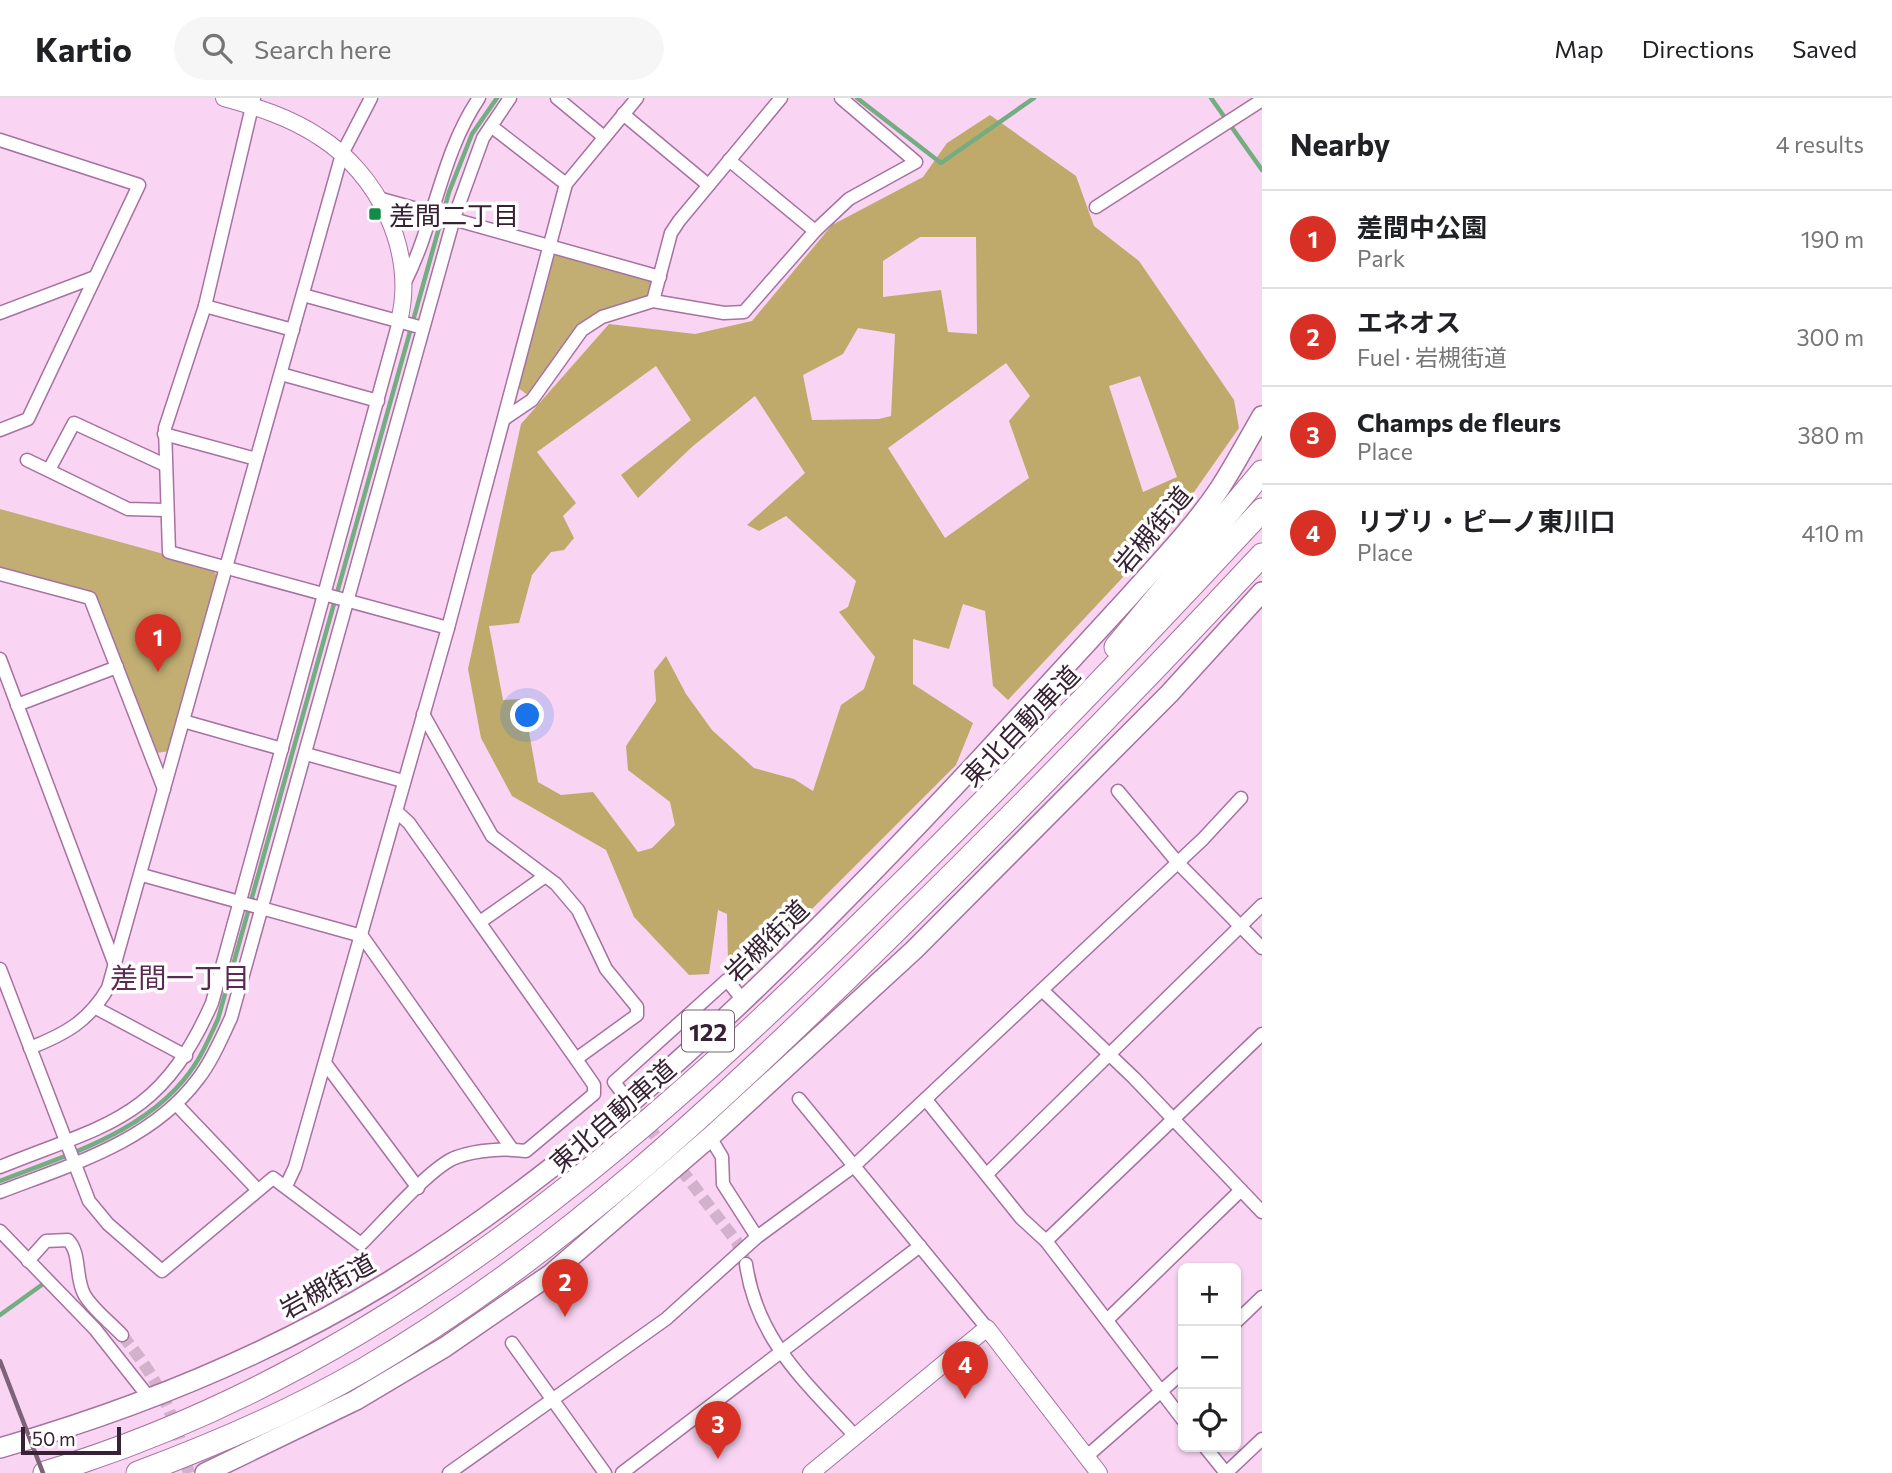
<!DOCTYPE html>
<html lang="en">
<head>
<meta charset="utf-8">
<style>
  :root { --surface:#fff; --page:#f6f6f6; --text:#202124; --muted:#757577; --line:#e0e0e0; --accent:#d93025 }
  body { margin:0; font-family:Commissioner,"Noto Sans JP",sans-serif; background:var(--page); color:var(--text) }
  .controls { position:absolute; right:21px; bottom:21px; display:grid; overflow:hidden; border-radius:10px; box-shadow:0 2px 5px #0004 }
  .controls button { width:63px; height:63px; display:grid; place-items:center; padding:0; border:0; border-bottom:2px solid var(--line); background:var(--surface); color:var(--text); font:35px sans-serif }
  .scale { position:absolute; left:21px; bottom:18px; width:100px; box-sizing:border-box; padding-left:7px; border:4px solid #372134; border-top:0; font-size:19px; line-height:24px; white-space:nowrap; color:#372134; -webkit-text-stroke:5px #fff; paint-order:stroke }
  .you { position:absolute; left:528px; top:618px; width:24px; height:24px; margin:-18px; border:5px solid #fff; border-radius:50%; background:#1a73e8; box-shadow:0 0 0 10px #1a73e833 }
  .badge { display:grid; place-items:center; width:46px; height:46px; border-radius:50%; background:var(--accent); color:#fff; font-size:23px; font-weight:700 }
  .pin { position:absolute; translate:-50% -58px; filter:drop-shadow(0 2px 4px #0008) }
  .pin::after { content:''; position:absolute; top:37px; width:24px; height:21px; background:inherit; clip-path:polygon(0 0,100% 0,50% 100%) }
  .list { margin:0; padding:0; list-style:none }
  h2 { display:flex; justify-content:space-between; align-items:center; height:91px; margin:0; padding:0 28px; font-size:30px }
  h2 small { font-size:23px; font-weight:400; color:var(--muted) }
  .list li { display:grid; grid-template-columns:46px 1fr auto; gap:21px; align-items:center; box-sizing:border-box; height:98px; padding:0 28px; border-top:2px solid var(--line) }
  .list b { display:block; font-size:26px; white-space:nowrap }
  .list p { margin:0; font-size:23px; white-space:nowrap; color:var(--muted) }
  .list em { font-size:23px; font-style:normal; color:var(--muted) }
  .icon { flex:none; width:38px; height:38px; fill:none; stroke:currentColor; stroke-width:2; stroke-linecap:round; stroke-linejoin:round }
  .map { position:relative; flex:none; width:1262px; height:1375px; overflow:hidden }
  header { display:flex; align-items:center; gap:42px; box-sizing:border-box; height:98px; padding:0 35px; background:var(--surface); border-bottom:2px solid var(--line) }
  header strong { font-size:33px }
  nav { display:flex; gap:38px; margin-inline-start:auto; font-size:24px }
  .search { width:490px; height:63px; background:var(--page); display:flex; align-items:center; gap:18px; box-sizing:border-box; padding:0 24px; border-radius:38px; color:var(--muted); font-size:26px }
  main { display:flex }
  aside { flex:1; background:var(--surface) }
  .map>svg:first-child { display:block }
  .green { fill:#c2ae73 }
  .forest { fill:#bfaa6c; fill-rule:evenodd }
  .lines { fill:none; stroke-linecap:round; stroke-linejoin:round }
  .stream { stroke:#75ad83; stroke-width:4.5 }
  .minor-tunnel { stroke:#d2b1cd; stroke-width:12; stroke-dasharray:12 6; stroke-linecap:butt }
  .minor-casing { stroke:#a771a0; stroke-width:15 }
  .tertiary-casing { stroke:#a771a0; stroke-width:18 }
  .trunk-casing { stroke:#a771a0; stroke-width:22 }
  .motorway-casing { stroke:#a771a0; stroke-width:25 }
  .minor { stroke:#fff; stroke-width:12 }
  .tertiary { stroke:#fff; stroke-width:16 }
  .trunk { stroke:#fff; stroke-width:19 }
  .motorway { stroke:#fff; stroke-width:23 }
  .rail { stroke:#7d6279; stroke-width:4.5 }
  .poi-dot { fill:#138c47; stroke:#fff; stroke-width:2.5 }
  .labels { text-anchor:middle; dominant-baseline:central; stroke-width:7; stroke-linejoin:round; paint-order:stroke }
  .shield { fill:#fff; stroke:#736471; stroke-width:2 }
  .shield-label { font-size:24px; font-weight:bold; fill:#372134 }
  .poi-label { font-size:26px; fill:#372134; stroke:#fff; text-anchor:start }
  .street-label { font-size:26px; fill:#372134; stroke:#fff }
  .neighbourhood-label { font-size:28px; fill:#592a54; stroke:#fff }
</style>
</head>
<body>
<header>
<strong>Kartio</strong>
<div class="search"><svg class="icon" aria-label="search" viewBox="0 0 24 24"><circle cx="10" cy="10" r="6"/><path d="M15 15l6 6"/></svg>Search here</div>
<nav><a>Map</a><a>Directions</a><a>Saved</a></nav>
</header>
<main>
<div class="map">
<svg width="1262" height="1375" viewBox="0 0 1262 1375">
  <rect width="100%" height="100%" fill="#f9d5f3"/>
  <g class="green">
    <polygon points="564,154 650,178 653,186 651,198 609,211 529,298 517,289 551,159"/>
    <polygon points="0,411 211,469 218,479 170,653 156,655 93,495 0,470"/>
  </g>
  <path class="forest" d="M990,17L1076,78L1094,128L1139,163L1234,302L1239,330L1168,431L1008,602L993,588L985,513L963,506L949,551L913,541V586L973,625L956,667L742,881L728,865L727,816L718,812L709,876L689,877L634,819L606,752L512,698L481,640L468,571L521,326L609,226L695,236L752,223L832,127L923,79L947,45ZM920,139H976L977,236L948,234L941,192L883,199V163ZM858,230L895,236L891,318L879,321L812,322L803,277L843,256ZM1006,265L1030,298L1009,323L1029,380L945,440L888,350ZM656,268L691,322L621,377L638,400L693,348L755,298L805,375L747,427L759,433L786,418L856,483L848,509L839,514L875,559L864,591L841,607L813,693L794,681L754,670L712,632L686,596L666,558L654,573L656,603L626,648L628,672L670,704L675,727L652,750L638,754L593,694L561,697L538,684L523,601L503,602L489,528L519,525L532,477L551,454L564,452L574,440L563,418L576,405L537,354ZM1140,278L1177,379L1143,394L1109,288Z"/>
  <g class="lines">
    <g class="stream">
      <polyline points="857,0 941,65 1034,0"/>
      <polyline points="1211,0 1262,72"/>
      <path d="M0,1083C69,1056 154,1032 196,965C205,951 211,936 218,921L449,94L472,36L497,0"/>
      <polyline points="0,1217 43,1186"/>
    </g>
    <g class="minor-tunnel">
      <polyline points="626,1000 737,1144 746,1166"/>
      <path d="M122,1237C161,1285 174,1316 189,1375"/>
    </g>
    <g class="minor-casing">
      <g id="minor">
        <polyline points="254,0 205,208 165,330 169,454 448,530"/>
        <polyline points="557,0 604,39"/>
        <polyline points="623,16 707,86"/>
        <polyline points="491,28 566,86"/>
        <polyline points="0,42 139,87 28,321 0,332"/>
        <polyline points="729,62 815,133"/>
        <polyline points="378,100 660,179"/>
        <polyline points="1096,109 1262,2"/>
        <path d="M405,184C435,125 441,56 479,0"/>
        <polyline points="303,197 423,230"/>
        <polyline points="653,203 671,135 679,123 781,0"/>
        <polyline points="205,208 293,232"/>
        <polyline points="0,215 95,179"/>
        <polyline points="281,276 378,303"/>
        <polyline points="504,321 532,302 582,232 602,219 653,203 724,215 744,214 815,133 849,101 916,64 841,0"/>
        <polyline points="164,336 256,361"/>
        <polyline points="27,362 128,411 165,412"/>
        <polyline points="49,372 74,325 163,366"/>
        <polyline points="0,476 90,500 164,691"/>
        <polyline points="0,561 115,867"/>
        <polyline points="17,607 117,569"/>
        <polyline points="423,616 492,738 556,786 578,812 606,871 637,909 637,917 576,961"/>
        <polyline points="183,623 282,651"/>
        <polyline points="306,656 403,683"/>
        <polyline points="1118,693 1178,765 1262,850"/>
        <polyline points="142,777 362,838 512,1051"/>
        <polyline points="480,824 544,779"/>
        <path d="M0,871L89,1103L108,1126L162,1173L273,1080L361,1146C382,1126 432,1067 457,1059C476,1052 506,1050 526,1053L594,996V987L576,961L409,725L396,713"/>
        <polyline points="1042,892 1134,980 1262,1114"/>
        <polyline points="96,910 186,958"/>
        <path d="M30,950C65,936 88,924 108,890L342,56L371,0"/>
        <polyline points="325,965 418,1090"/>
        <polyline points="620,992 614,984 727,882 742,901"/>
        <polyline points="799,1001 987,1230"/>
        <polyline points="927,1003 1021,1120 1046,1143 1183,1322"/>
        <polyline points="176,1006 257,1091"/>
        <polyline points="710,1039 722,1059 723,1086 757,1139"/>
        <path d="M0,1069C109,1025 160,1022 212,905L399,223"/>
        <polyline points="987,1076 1262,807"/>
        <polyline points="286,1088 295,1069 448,530 566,86 637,0"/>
        <path d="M0,1094C70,1067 151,1044 198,981C212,963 221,941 231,920L454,120L483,40L510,0"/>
        <polyline points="0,1133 95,1231 151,1302"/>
        <polyline points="1046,1143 1262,936"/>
        <path d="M28,1163L46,1143L68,1142C81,1155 75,1179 84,1196C92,1211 110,1224 122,1237"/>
        <path d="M746,1166C757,1243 806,1284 855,1338"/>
        <polyline points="1107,1222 1241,1092"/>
        <polyline points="1236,1224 1262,1199"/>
        <polyline points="512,1245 605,1375"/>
        <polyline points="1205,1349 1226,1375"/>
        <polyline points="1086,1359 1183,1274"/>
        <polyline points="449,1375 666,1221 757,1139 854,1068 1203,741 1241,700"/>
        <polyline points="622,1375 920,1148"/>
        <polyline points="1226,1375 1262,1341"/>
      </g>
    </g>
    <g class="tertiary-casing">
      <g id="tertiary">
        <path d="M224,0C257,9 289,19 318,38C378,75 417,154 399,223"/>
        <polyline points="811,1375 987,1230 1099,1375"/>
      </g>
    </g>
    <g class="trunk-casing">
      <g id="trunk">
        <path d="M0,1350C136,1311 269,1257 390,1183C610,1047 806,848 982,659C1031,606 1080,553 1129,499C1160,464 1194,429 1220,390C1235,367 1248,342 1262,318"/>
        <polyline points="205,1375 356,1302 445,1249 551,1176 710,1039 914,852 1169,596 1262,494"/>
      </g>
    </g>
    <g class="motorway-casing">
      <g id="motorway">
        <polyline points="1116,549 1262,374"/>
        <path d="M45,1375C378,1275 636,1048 878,809C1009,680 1137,547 1262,412"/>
        <path d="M138,1375C216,1346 293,1313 365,1271C558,1158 723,1002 881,847C1011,720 1138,590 1262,457"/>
      </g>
    </g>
    <use href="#minor" class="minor"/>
    <use href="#tertiary" class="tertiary"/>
    <use href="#trunk" class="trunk"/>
    <use href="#motorway" class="motorway"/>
    <polyline class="rail" points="0,1263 43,1375"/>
  </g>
  <rect class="poi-dot" x="368" y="109" width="14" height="14" rx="3.5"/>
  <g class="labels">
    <rect class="shield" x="682" y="912.5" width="52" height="41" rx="5"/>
    <g class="shield-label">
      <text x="708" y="933">122</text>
    </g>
    <g class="poi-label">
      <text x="389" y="116">差間二丁目</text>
    </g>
    <g class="street-label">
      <text transform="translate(1152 431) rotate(-50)">岩槻街道</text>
      <text transform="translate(1020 627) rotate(-46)">東北自動車道</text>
      <text transform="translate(766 842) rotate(-44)">岩槻街道</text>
      <text transform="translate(612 1017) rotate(-41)">東北自動車道</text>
      <text transform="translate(327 1187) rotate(-29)">岩槻街道</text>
    </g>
    <g class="neighbourhood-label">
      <text x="180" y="879">差間一丁目</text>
    </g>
  </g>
</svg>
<div class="controls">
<button>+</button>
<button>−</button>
<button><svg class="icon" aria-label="locate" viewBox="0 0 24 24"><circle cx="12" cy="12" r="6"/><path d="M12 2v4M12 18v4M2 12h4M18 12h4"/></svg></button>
</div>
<div class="scale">50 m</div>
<div class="you"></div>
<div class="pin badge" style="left:158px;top:574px">1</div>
<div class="pin badge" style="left:565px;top:1219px">2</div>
<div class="pin badge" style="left:718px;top:1361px">3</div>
<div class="pin badge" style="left:965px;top:1301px">4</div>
</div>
<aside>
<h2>Nearby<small>4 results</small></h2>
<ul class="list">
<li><span class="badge">1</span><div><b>差間中公園</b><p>Park</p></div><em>190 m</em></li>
<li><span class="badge">2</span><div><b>エネオス</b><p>Fuel · 岩槻街道</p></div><em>300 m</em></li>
<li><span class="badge">3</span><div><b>Champs de fleurs</b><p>Place</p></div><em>380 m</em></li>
<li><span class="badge">4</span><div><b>リブリ・ピーノ東川口</b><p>Place</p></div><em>410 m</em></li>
</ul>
</aside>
</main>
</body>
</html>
